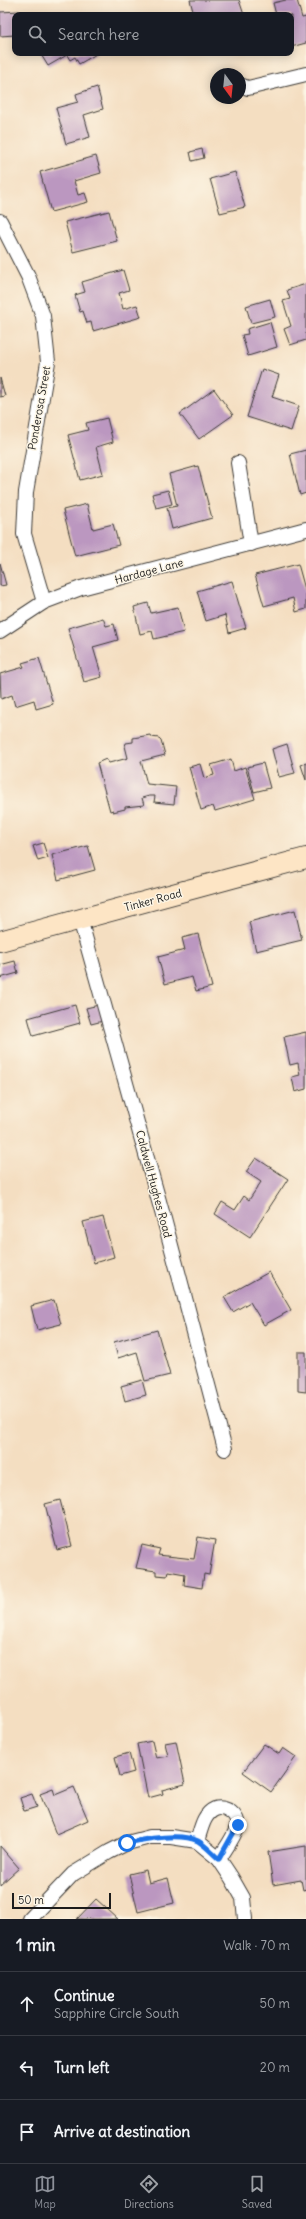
<!DOCTYPE html>
<html lang="en">
<head>
<meta charset="utf-8">
<style>
  :root { --surface:#171b24; --page:#242831; --text:#f1f3f6; --muted:#9ea1a6; --line:#363941; --accent:#8c9099 }
  body { margin:0; font-family:Delius,sans-serif; background:var(--page); color:var(--text) }
  .compass { position:absolute; left:210px; top:68px; width:36px; height:36px; border-radius:50%; background:var(--surface); box-shadow:0 2px 10px #0003; rotate:165deg }
  .scale { position:absolute; left:12px; bottom:10px; width:99px; box-sizing:border-box; padding-left:4px; border:2px solid #1c1c1c; border-top:0; font-size:11px; line-height:14px; white-space:nowrap; color:#1c1c1c; -webkit-text-stroke:3px #fcf5e5; paint-order:stroke }
  .stop { position:absolute; width:12px; height:12px; margin:-9px; border:3px solid #1a73e8; border-radius:50%; background:#fff }
  .stop.end { background:#1a73e8; border-color:#fff; box-shadow:0 1px 4px #0008 }
  .list { margin:0; padding:0; list-style:none }
  h2 { display:flex; justify-content:space-between; align-items:center; height:52px; margin:0; padding:0 16px; font-size:17px }
  h2 small { font-size:13px; font-weight:400; color:var(--muted) }
  .list li { display:grid; grid-template-columns:26px 1fr auto; gap:12px; align-items:center; box-sizing:border-box; height:64px; padding:0 16px; border-top:1px solid var(--line) }
  .list b { display:block; font-size:15px; white-space:nowrap }
  .list p { margin:0; font-size:13px; white-space:nowrap; color:var(--muted) }
  .list em { font-size:13px; font-style:normal; color:var(--muted) }
  .icon { flex:none; width:22px; height:22px; fill:none; stroke:currentColor; stroke-width:2; stroke-linecap:round; stroke-linejoin:round }
  .map { position:relative; flex:none; width:306px; height:1919px; overflow:hidden }
  .search { position:absolute; background:var(--surface); box-shadow:0 2px 10px #0003; left:12px; right:12px; top:12px; height:44px; display:flex; align-items:center; gap:10px; box-sizing:border-box; padding:0 14px; border-radius:8px; color:var(--muted); font-size:15px }
  .sheet { height:244px; background:var(--surface) }
  nav { display:flex; justify-content:space-around; align-items:center; box-sizing:border-box; height:56px; border-top:1px solid var(--line); background:var(--surface); font-size:11px; color:var(--muted) }
  nav a { display:grid; justify-items:center; gap:2px }
  nav .on { color:var(--accent) }
  .map>svg:first-child { display:block }
  .building { fill:#bb97c0 }
  .lines { fill:none; stroke-linecap:round; stroke-linejoin:round }
  .street-casing { stroke:#3c3935; stroke-width:16 }
  .secondary-casing { stroke:#3c3935; stroke-width:22 }
  .street { stroke:#fff; stroke-width:14 }
  .secondary { stroke:#fde5c5; stroke-width:20 }
  .route { stroke:#1a73e8; stroke-width:5 }
  .labels { text-anchor:middle; dominant-baseline:central; stroke-width:3; stroke-linejoin:round; paint-order:stroke }
  .street-label { font-size:11px; fill:#1c1c1c; stroke:#fcf5e5 }
</style>
</head>
<body>
<div class="map">
<svg width="306" height="1919" viewBox="0 0 306 1919">
  <rect width="100%" height="100%" fill="#fcf5e5"/>
  <filter id="ink" filterUnits="userSpaceOnUse"><feTurbulence type="fractalNoise" baseFrequency=".025" numOctaves="2"/><feDisplacementMap in="SourceGraphic" scale="8" xChannelSelector="R" yChannelSelector="G"/><feConvolveMatrix kernelMatrix="1 2 1 2 8 2 1 2 1" color-interpolation-filters="sRGB"/></filter>
  <filter id="wash" filterUnits="userSpaceOnUse"><feTurbulence type="fractalNoise" baseFrequency=".012" numOctaves="4" result="noise"/><feDisplacementMap in="SourceGraphic" scale="16" xChannelSelector="R" yChannelSelector="G"/><feGaussianBlur stdDeviation="0.9" result="paint"/><feColorMatrix in="noise" values="0 0 0 0 0 0 0 0 0 0 0 0 0 0 0 0 0 1.4 0 .05"/><feComposite in="paint" operator="in"/></filter>
  <g filter="url(#wash)">
    <rect width="100%" height="100%" fill="#f4dec1"/>
    <g id="blocks">
      <g class="building">
        <polygon points="190,0 239,0 244,15 194,15"/>
        <polygon points="286,0 297,0 302,18 306,17 306,43 291,47 291,15 276,15 273,3"/>
        <polygon points="20,11 20,15 15,15 15,35 0,36 0,12"/>
        <polygon points="40,53 98,53 79,64 75,57 70,60 67,55 48,66"/>
        <polygon points="97,87 103,109 84,115 90,137 66,144 56,108 78,102 76,94"/>
        <polygon points="202,149 204,158 192,161 190,152"/>
        <polygon points="96,156 101,173 74,181 78,195 85,193 88,202 51,212 40,172"/>
        <polygon points="235,172 245,207 220,213 210,179"/>
        <polygon points="109,211 117,241 73,252 65,222"/>
        <polygon points="123,270 129,290 119,293 123,309 137,305 141,317 93,331 91,322 87,323 83,311 80,312 75,295 85,292 82,282"/>
        <polygon points="306,284 306,340 290,345 284,329 291,326 283,301 290,299 287,290"/>
        <polygon points="270,299 275,317 251,323 246,306"/>
        <polygon points="270,322 277,347 248,356 242,335 248,334 247,329"/>
        <polygon points="262,369 279,375 272,397 299,406 291,431 247,417"/>
        <polygon points="0,378 5,396 0,397"/>
        <polygon points="214,389 233,415 199,439 180,414"/>
        <polygon points="107,418 113,442 96,447 103,474 80,480 68,435 88,430 86,423"/>
        <polygon points="306,450 306,493 300,495 290,454"/>
        <polygon points="198,466 212,518 172,529 167,508 177,506 169,474"/>
        <polygon points="168,490 172,504 156,508 152,494"/>
        <polygon points="87,504 93,529 113,524 119,545 75,556 63,510"/>
        <polygon points="0,563 6,585 0,586"/>
        <polygon points="298,564 306,593 306,609 296,612 293,598 264,606 255,575"/>
        <polygon points="232,581 246,628 229,633 225,615 206,621 197,591"/>
        <polygon points="148,603 151,613 178,607 184,632 154,639 152,631 140,634 134,607"/>
        <polygon points="103,618 106,626 114,624 118,640 93,647 102,677 84,682 68,628"/>
        <polygon points="39,658 53,704 36,709 34,700 15,706 12,695 1,699 0,674 24,667 22,663"/>
        <polygon points="150,735 151,737 159,738 161,740 165,755 141,761 147,784 176,787 174,804 154,802 155,796 149,796 142,798 144,805 125,807 125,809 113,812 113,810 110,811 97,763 106,759 109,763 128,758 125,746 126,743 133,742 133,738"/>
        <polygon points="287,744 295,773 279,777 272,749"/>
        <polygon points="231,759 234,771 245,767 255,799 215,811 213,806 201,810 189,767 200,764 204,778 214,775 211,765"/>
        <polygon points="263,763 270,788 254,792 247,767"/>
        <polygon points="306,763 306,780 301,765"/>
        <polygon points="43,843 48,858 38,861 33,846"/>
        <polygon points="88,846 95,870 58,880 52,855"/>
        <polygon points="295,910 302,940 256,951 249,922"/>
        <polygon points="198,934 212,987 196,991 192,977 165,984 158,957 185,950 182,938"/>
        <polygon points="15,961 18,973 0,978 0,965"/>
        <polygon points="103,1004 107,1020 91,1024 86,1008"/>
        <polygon points="75,1005 80,1023 33,1036 28,1018"/>
        <polygon points="306,1032 306,1089 295,1092 292,1077 300,1075 298,1063 290,1065 284,1037"/>
        <polygon points="256,1158 288,1179 250,1237 215,1214 222,1202 235,1210 244,1196 249,1200 261,1182 246,1172"/>
        <polygon points="103,1217 114,1257 94,1263 83,1222"/>
        <polygon points="269,1272 291,1310 264,1325 250,1302 233,1312 224,1297"/>
        <polygon points="54,1300 61,1324 37,1330 31,1306"/>
        <polygon points="157,1330 170,1375 145,1381 137,1352 118,1358 114,1342"/>
        <polygon points="298,1352 306,1352 306,1392 298,1391"/>
        <polygon points="142,1380 146,1395 125,1401 121,1386"/>
        <polygon points="60,1500 72,1546 57,1550 45,1504"/>
        <polygon points="198,1537 215,1540 209,1575 204,1574 202,1588 184,1585 185,1574 168,1571 167,1576 156,1575 156,1571 136,1568 142,1545 160,1549 158,1555 194,1559"/>
        <polygon points="152,1741 156,1758 168,1756 165,1743 176,1741 185,1784 162,1790 163,1794 148,1798 137,1744"/>
        <polygon points="264,1744 279,1754 283,1748 296,1757 271,1792 243,1772"/>
        <polygon points="129,1753 134,1772 120,1776 115,1757"/>
        <polygon points="74,1787 88,1820 56,1834 40,1794 53,1789 55,1795"/>
        <polygon points="32,1794 37,1807 24,1811 20,1798"/>
        <polygon points="0,1846 19,1868 0,1885"/>
        <polygon points="306,1846 306,1889 303,1890 301,1880 273,1885 268,1852"/>
        <polygon points="146,1870 149,1883 168,1878 174,1903 138,1912 129,1874"/>
        <polygon points="96,1899 106,1908 118,1919 77,1919"/>
      </g>
    </g>
  </g>
  <g filter="url(#ink)">
    <use href="#blocks" fill-opacity="0" stroke="#3c3935" stroke-width="1"/>
    <g class="lines">
      <g class="street-casing">
        <g id="street">
          <polyline points="240,85 248,88 306,74"/>
          <polyline points="0,221 28,276 43,316 48,362 26,492 24,534 44,602"/>
          <polyline points="238,463 251,544"/>
          <polyline points="0,631 44,602 81,588 306,529"/>
          <polyline points="80,919 164,1219 225,1449"/>
          <path d="M197,1841C201,1830 203,1814 215,1809C225,1805 240,1816 237,1827C234,1838 225,1849 219,1859"/>
          <polyline points="30,1919 73,1874 109,1852 127,1843 150,1837 171,1837 197,1841 219,1859 231,1877 243,1898 245,1919"/>
        </g>
      </g>
      <g class="secondary-casing">
        <polyline id="secondary" points="0,941 306,858"/>
      </g>
      <use href="#street" class="street"/>
      <use href="#secondary" class="secondary"/>
    </g>
  </g>
  <g class="lines" filter="url(#ink)">
    <path class="route" d="M127,1843C145,1839 180,1832 198,1841C205,1845 213,1854 219,1859L238,1825"/>
  </g>
  <g class="labels">
    <g class="street-label">
      <text transform="translate(39 408) rotate(-80)">Ponderosa Street</text>
      <text transform="translate(149 571) rotate(-15)">Hardage Lane</text>
      <text transform="translate(153 900) rotate(-15)">Tinker Road</text>
      <text transform="translate(154 1184) rotate(75)">Caldwell Hughes Road</text>
    </g>
  </g>
</svg>
<svg class="compass" viewBox="-18 -18 36 36"><path d="M0-13l5 13h-10z" fill="#e53935"/><path d="M0 13l5-13h-10z" fill="#9ea1a6"/></svg>
<div class="scale">50 m</div>
<div class="stop" style="left:127px;top:1843px"></div>
<div class="stop end" style="left:238px;top:1825px"></div>
<div class="search"><svg class="icon" aria-label="search" viewBox="0 0 24 24"><circle cx="10" cy="10" r="6"/><path d="M15 15l6 6"/></svg>Search here</div>
</div>
<section class="sheet">
<h2>1 min<small>Walk · 70 m</small></h2>
<ul class="list">
<li><svg class="icon" aria-label="ahead" viewBox="0 0 24 24"><path d="M12 20V5M6 11l6-6 6 6"/></svg><div><b>Continue</b><p>Sapphire Circle South</p></div><em>50 m</em></li>
<li><svg class="icon" aria-label="left" viewBox="0 0 24 24"><path d="M17 20v-9H6M10 6l-5 5 5 5"/></svg><div><b>Turn left</b></div><em>20 m</em></li>
<li><svg class="icon" aria-label="arrive" viewBox="0 0 24 24"><path d="M6 21V4h12l-3 4 3 4H6"/></svg><div><b>Arrive at destination</b></div></li>
</ul>
</section>
<nav>
<a class="on"><svg class="icon" aria-label="map" viewBox="0 0 24 24"><path d="M3 6l6-2 6 2 6-2v14l-6 2-6-2-6 2zM9 4v14M15 6v14"/></svg>Map</a>
<a><svg class="icon" aria-label="directions" viewBox="0 0 24 24"><path d="M12 3l9 9-9 9-9-9zM9 14v-3h6M13 9l2 2-2 2"/></svg>Directions</a>
<a><svg class="icon" aria-label="saved" viewBox="0 0 24 24"><path d="M7 4h10v16l-5-4-5 4z"/></svg>Saved</a>
</nav>
</body>
</html>
